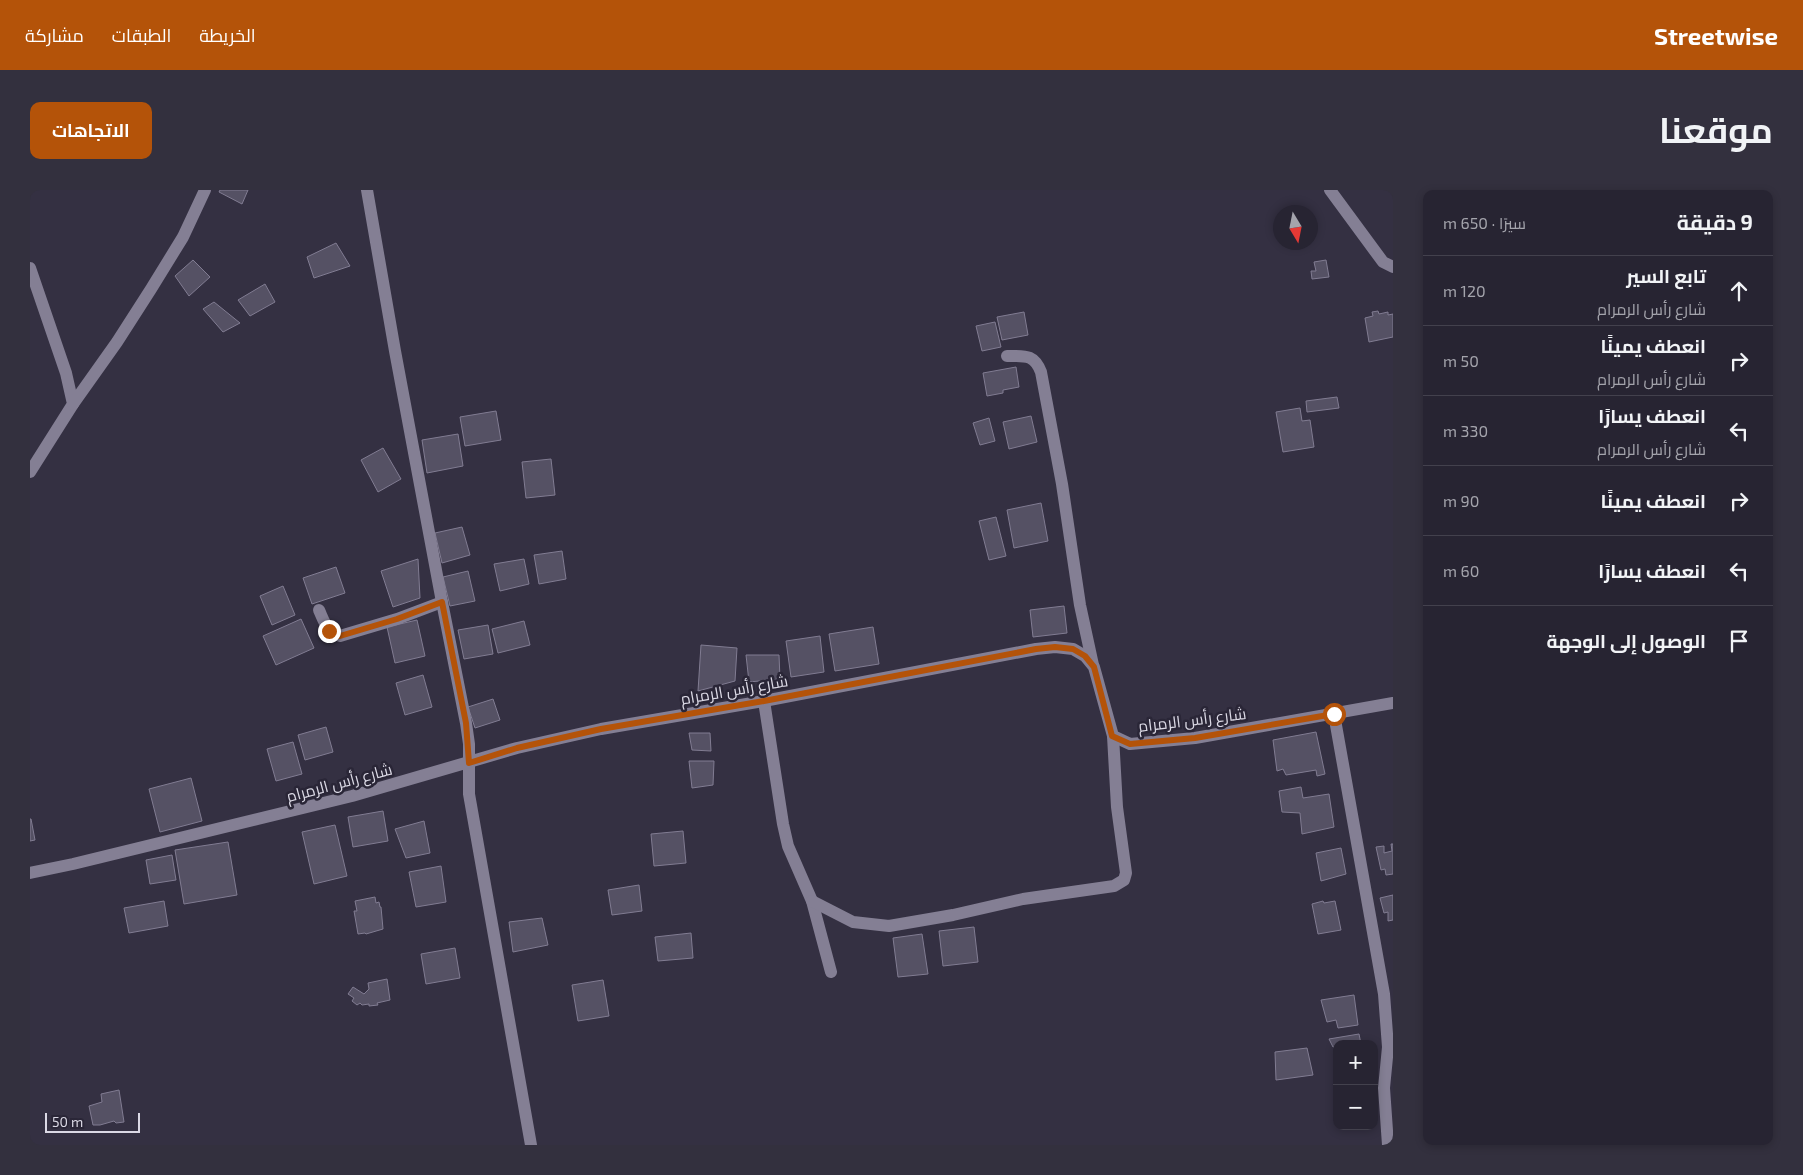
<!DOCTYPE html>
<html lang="ar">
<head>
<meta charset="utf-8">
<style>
  :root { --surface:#272432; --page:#33303e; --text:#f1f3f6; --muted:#a4a4ac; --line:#43414d; --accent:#b45309 }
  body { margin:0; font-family:"Exo 2",Cairo,sans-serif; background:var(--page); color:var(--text); direction:rtl }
  .controls { position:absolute; right:15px; bottom:15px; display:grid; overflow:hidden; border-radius:10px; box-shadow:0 2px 8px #0003 }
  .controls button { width:45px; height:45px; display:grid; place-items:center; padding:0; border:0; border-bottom:1px solid var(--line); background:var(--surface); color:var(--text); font:25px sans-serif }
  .compass { position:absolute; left:1243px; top:15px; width:45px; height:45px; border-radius:50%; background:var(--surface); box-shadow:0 2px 8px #0003; rotate:170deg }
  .scale { position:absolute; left:15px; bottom:12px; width:95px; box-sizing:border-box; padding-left:5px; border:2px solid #dbd9e5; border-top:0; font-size:14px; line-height:18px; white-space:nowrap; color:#dbd9e5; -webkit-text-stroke:4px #2a2637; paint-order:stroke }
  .stop { position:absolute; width:15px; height:15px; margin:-11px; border:4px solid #b45309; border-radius:50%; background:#fff }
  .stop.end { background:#b45309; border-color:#fff; box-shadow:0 1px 5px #0008 }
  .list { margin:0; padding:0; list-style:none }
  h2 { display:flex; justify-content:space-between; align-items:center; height:65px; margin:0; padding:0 20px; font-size:21px }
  h2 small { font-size:16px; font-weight:400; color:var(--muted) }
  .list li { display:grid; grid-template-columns:32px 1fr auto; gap:15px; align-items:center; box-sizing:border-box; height:70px; padding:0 20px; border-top:1px solid var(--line) }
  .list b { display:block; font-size:19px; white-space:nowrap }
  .list p { margin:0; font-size:16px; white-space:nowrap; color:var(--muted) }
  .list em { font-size:16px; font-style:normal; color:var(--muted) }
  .icon { flex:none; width:28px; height:28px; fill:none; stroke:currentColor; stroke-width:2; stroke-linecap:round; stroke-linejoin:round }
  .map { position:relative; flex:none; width:1363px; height:955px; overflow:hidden; direction:ltr; border-radius:10px }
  header { display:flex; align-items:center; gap:30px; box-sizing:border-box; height:70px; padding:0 25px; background:var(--accent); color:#fff }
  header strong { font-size:24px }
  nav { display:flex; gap:28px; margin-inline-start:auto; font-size:18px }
  .intro { display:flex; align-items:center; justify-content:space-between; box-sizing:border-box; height:120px; padding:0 30px }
  h1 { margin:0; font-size:35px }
  .button { padding:12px 22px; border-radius:10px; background:var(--accent); color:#fff; font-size:18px; font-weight:700 }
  main { display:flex; gap:30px; padding:0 30px }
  aside { flex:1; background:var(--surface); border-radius:10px; box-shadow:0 2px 8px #0003 }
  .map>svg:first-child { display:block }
  .building { fill:#555164; stroke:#817c92 }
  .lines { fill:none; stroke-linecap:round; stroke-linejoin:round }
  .minor { stroke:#847f94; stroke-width:12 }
  .route { stroke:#b45309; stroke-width:6 }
  .labels { text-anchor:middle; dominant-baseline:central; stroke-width:5; stroke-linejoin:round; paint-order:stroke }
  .street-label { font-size:16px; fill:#dbd9e5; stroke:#2a2637 }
</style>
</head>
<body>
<header>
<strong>Streetwise</strong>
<nav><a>الخريطة</a><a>الطبقات</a><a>مشاركة</a></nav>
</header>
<div class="intro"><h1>موقعنا</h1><a class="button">الاتجاهات</a></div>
<main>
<aside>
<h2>9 دقيقة<small>سيرًا · 650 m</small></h2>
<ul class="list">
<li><svg class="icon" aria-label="ahead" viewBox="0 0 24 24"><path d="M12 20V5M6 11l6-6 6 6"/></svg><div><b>تابع السير</b><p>شارع رأس الرمرام</p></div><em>120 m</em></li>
<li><svg class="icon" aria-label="right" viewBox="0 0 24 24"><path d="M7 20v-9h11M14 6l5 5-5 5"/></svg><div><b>انعطف يمينًا</b><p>شارع رأس الرمرام</p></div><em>50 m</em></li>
<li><svg class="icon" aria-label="left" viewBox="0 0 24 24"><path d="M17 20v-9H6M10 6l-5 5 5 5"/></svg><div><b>انعطف يسارًا</b><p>شارع رأس الرمرام</p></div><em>330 m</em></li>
<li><svg class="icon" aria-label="right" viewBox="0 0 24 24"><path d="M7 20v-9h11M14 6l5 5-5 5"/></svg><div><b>انعطف يمينًا</b></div><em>90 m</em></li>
<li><svg class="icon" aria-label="left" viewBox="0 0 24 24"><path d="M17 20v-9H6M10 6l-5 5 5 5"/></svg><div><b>انعطف يسارًا</b></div><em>60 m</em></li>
<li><svg class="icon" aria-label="arrive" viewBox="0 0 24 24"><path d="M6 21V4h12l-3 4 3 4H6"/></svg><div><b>الوصول إلى الوجهة</b></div></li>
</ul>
</aside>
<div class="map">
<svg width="1363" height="955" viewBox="0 0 1363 955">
  <rect width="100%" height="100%" fill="#343042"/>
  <g class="building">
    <polygon points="190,0 218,0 212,14 189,2"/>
    <polygon points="306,53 320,76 284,88 277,67"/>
    <polygon points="163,70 180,87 159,106 145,86"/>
    <polygon points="1296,70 1299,87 1282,89 1281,81 1286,81 1284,72"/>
    <polygon points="235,94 245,112 220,126 208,110"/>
    <polygon points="184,112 210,133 193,142 173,119"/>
    <polygon points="1348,121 1349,124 1358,122 1358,125 1363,124 1363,147 1339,152 1335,128 1343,126 1342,122"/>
    <polygon points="994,122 998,145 972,150 967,127"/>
    <polygon points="965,132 971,157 952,161 946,136"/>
    <polygon points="986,177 989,197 973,200 973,203 957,206 953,183"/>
    <polygon points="1307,207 1309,218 1277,222 1276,211"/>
    <polygon points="1270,218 1272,231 1280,230 1284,257 1253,262 1246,222"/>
    <polygon points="466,221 471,250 435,256 430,227"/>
    <polygon points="1001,226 1007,252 979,259 973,232"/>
    <polygon points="959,228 965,251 950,255 943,233"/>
    <polygon points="428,244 433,276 397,283 392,250"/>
    <polygon points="353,258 371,289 348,302 331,270"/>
    <polygon points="521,269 525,305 496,308 492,272"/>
    <polygon points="1011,313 1018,351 984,358 977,320"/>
    <polygon points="966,327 976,366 959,370 949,331"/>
    <polygon points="432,337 440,365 412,373 405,343"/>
    <polygon points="532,361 536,389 509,394 504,365"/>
    <polygon points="388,369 390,408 363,417 351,381"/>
    <polygon points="494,369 499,394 470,401 464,374"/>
    <polygon points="306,377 315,403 282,414 273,388"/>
    <polygon points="438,381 445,411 420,416 413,387"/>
    <polygon points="253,396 265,425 242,435 230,406"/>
    <polygon points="1034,416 1037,443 1003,447 1000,420"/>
    <polygon points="271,429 284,458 246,475 233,446"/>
    <polygon points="387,430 395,466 365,473 357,437"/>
    <polygon points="494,431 500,455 468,463 462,439"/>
    <polygon points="458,435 463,464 434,469 428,440"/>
    <polygon points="843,437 849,474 805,481 799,444"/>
    <polygon points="790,446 794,482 761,487 756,451"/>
    <polygon points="671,455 707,458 705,491 668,501"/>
    <polygon points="716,465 749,465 750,489 719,492"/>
    <polygon points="393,485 402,517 375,525 366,493"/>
    <polygon points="463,509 470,530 445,538 438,517"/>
    <polygon points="296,537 303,562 275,570 268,545"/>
    <polygon points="1286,542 1295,584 1287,586 1286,580 1256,585 1253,579 1247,581 1243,550"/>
    <polygon points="659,543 680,543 681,561 662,560"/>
    <polygon points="263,552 272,584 246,591 237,559"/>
    <polygon points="659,571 684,571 683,595 662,598"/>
    <polygon points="161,588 172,631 130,642 119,599"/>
    <polygon points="1271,597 1273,608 1299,604 1304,637 1272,644 1270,623 1252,622 1249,601"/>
    <polygon points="353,621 358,651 323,657 318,627"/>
    <polygon points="0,629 1,629 5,650 0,651"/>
    <polygon points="394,631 400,663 376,668 365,639"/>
    <polygon points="305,635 317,686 284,694 272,642"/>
    <polygon points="653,641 656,673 624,676 621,644"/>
    <polygon points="198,652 207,705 154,714 145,660"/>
    <polygon points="1361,654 1363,654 1363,684 1356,685 1355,679 1351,680 1346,657 1354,656 1354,663 1362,661"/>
    <polygon points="1311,658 1316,684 1291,691 1286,663"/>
    <polygon points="142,665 146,690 120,694 116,670"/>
    <polygon points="411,676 416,712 386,717 379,682"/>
    <polygon points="609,695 612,721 582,725 578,700"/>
    <polygon points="1363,705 1363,730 1358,731 1358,722 1354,723 1350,708"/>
    <polygon points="345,707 346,713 349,712 350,717 351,717 353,739 336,744 335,743 328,744 324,721 327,721 325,711"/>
    <polygon points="134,711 138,736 99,743 94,718"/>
    <polygon points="1293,711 1294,713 1305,711 1311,740 1288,744 1282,714"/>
    <polygon points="512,728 518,755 483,762 479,732"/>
    <polygon points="944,737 948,772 913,776 909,741"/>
    <polygon points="661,743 663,768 628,771 625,747"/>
    <polygon points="892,744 898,784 868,787 863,748"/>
    <polygon points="425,758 430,788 396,794 391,764"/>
    <polygon points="357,789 360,810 347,813 348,815 339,816 339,814 332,815 330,813 327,815 322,811 324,808 318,804 323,797 334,804 339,799 338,793"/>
    <polygon points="573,790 579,826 548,831 542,795"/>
    <polygon points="1324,805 1328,835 1308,838 1306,830 1297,832 1291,810"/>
    <polygon points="1329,844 1331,854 1307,854 1307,856 1303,857 1299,849"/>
    <polygon points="1277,858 1283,885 1246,890 1245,862"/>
    <polygon points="89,900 94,932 86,933 84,931 70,935 63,935 59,916 72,912 71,904"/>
  </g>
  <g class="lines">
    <g class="minor">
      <polyline points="337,0 365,161 412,412 436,533 439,554 439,604 501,955"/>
      <polyline points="1300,0 1353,72 1363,77"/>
      <polyline points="0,78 36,183 43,214 0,282"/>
      <path d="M977,166C995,166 1004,164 1011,182L1032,294L1050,415L1063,475"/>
      <polyline points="43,214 87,152 121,99 153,47 175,0"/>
      <path d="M289,420C294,431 297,443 310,446L367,429L412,412"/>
      <polyline points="734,511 753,634 758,656 782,711 801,782"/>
      <polyline points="1304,524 1354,804 1358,857 1354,898 1358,955"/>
      <polyline points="0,683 43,674 322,606 487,558 571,539 734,511 1006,459 1025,457 1043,459 1055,466 1064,477 1083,546 1100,554 1165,548 1363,513"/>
      <polyline points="782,711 823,732 859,736 923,725 993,709 1084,696 1094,690 1096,683 1087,617 1083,546"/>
    </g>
  </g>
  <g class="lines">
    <polyline class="route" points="299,441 304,445 310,446 367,429 412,412 436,533 439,573 487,558 571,539 734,511 1006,459 1025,457 1043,459 1055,466 1064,477 1082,546 1100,554 1165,548 1304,524"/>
  </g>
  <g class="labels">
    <g class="street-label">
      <text transform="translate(704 499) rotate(-10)">شارع رأس الرمرام</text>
      <text transform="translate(1162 529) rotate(-7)">شارع رأس الرمرام</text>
      <text transform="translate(309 592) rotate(-15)">شارع رأس الرمرام</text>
    </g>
  </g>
</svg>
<div class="controls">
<button>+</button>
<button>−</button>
</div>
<svg class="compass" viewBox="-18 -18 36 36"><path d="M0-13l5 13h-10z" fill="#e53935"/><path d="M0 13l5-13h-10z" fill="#a4a4ac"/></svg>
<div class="scale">50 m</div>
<div class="stop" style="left:1304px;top:524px"></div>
<div class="stop end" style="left:299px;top:441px"></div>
</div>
</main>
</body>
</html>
